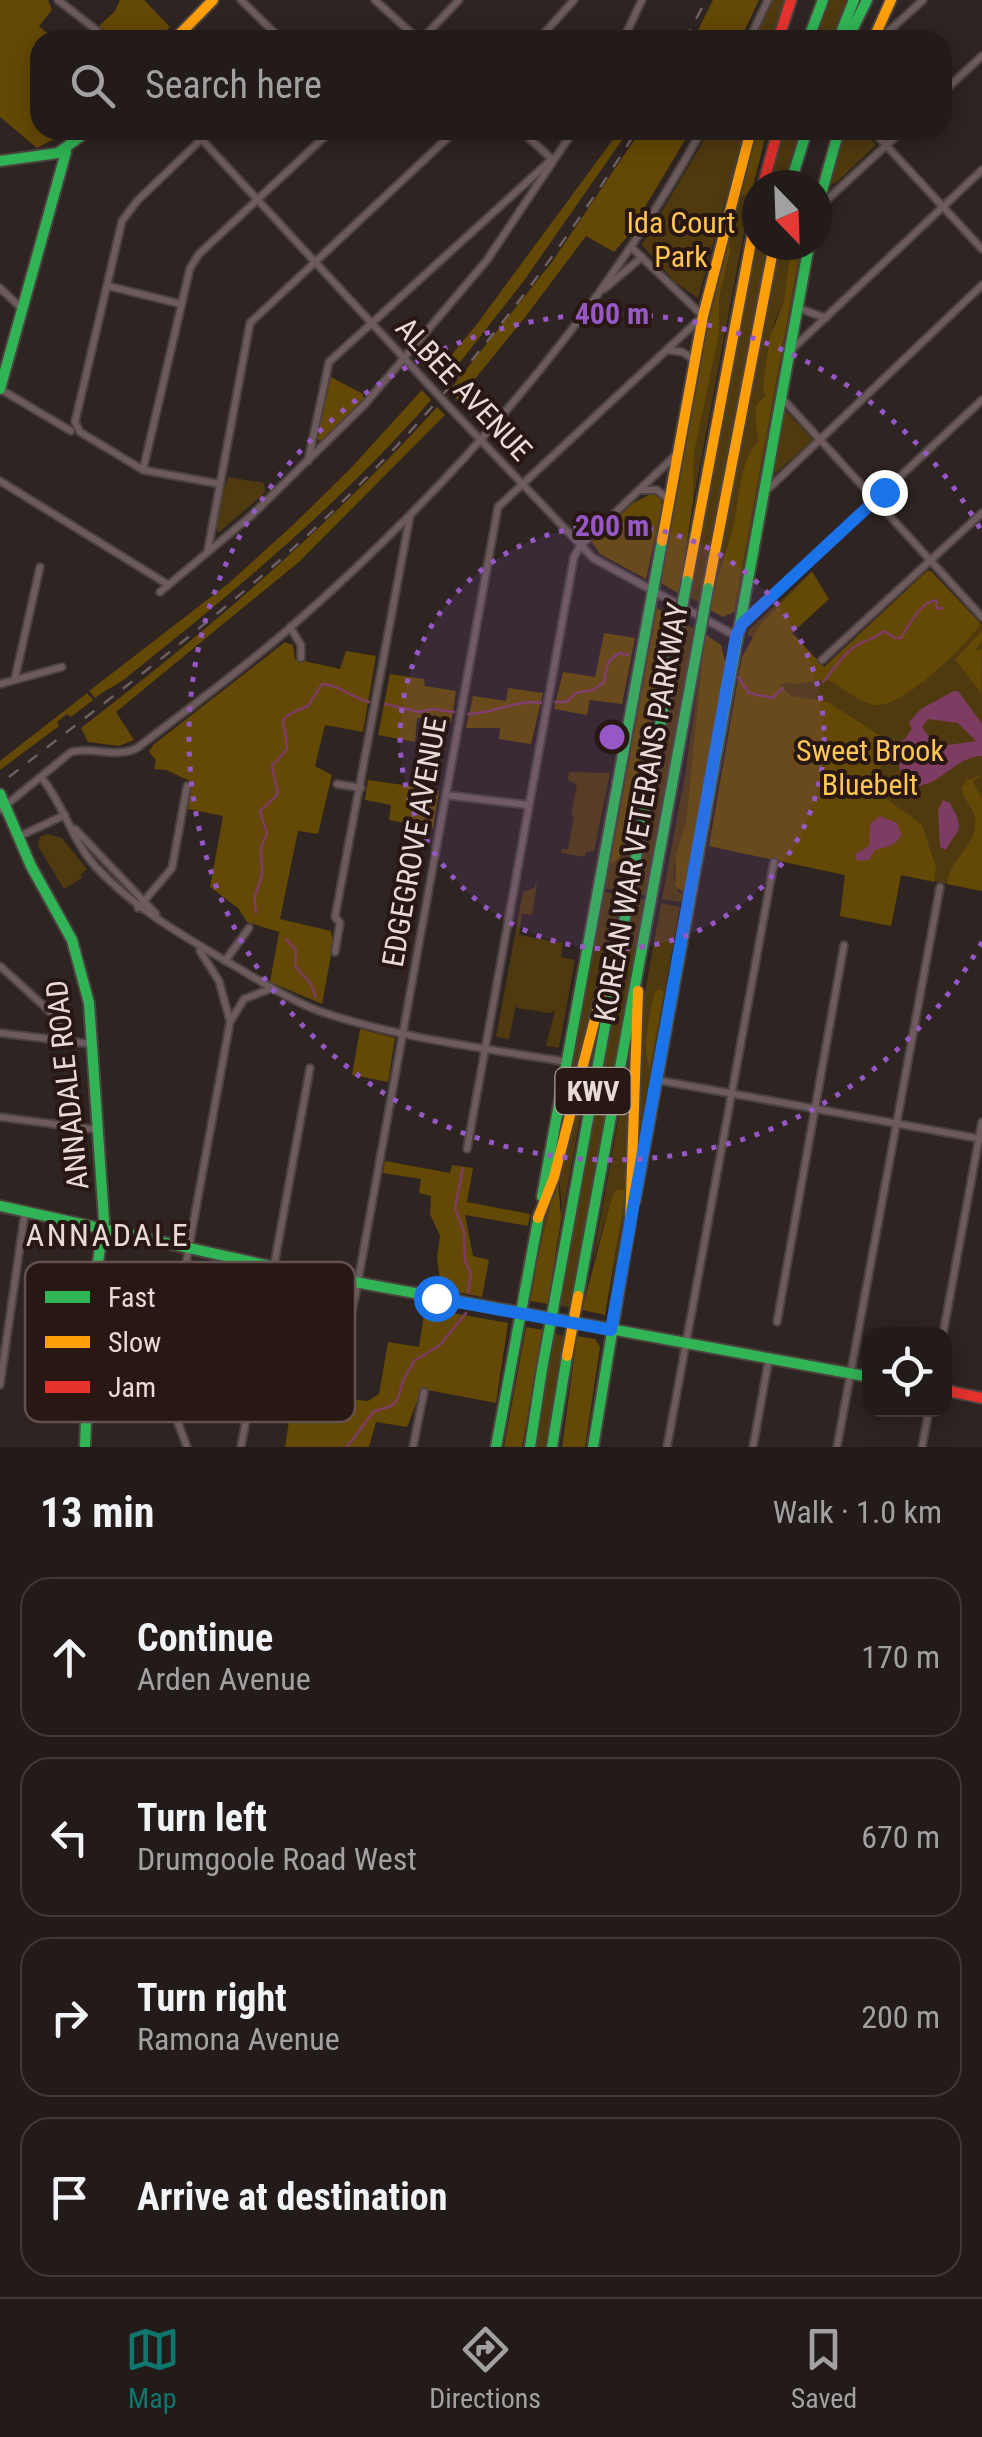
<!DOCTYPE html>
<html lang="en">
<head>
<meta charset="utf-8">
<style>
  :root { --surface:#221b19; --page:#2e2826; --text:#f1f3f6; --muted:#a2a1a2; --line:#3f3938; --accent:#0f766e }
  body { margin:0; font-family:"Roboto Condensed",sans-serif; background:var(--page); color:var(--text) }
  .controls { position:absolute; right:30px; bottom:30px; display:grid; overflow:hidden; border-radius:20px; box-shadow:0 5px 25px #0003 }
  .controls button { width:90px; height:90px; display:grid; place-items:center; padding:0; border:0; border-bottom:2px solid var(--line); background:var(--surface); color:var(--text); font:50px sans-serif }
  .compass { position:absolute; left:742px; top:170px; width:90px; height:90px; border-radius:50%; background:var(--surface); box-shadow:0 5px 25px #0003; rotate:157deg }
  .stop { position:absolute; width:30px; height:30px; margin:-22px; border:8px solid #1a73e8; border-radius:50%; background:#fff }
  .stop.end { background:#1a73e8; border-color:#fff; box-shadow:0 2px 10px #0008 }
  .list { margin:0; padding:0; list-style:none }
  h2 { display:flex; justify-content:space-between; align-items:center; height:130px; margin:0; padding:0 40px; font-size:42px }
  h2 small { font-size:32px; font-weight:400; color:var(--muted) }
  .list li { display:grid; grid-template-columns:65px 1fr auto; gap:30px; align-items:center; box-sizing:border-box; height:160px; margin:0 20px 20px; padding:0 20px; border:2px solid var(--line); border-radius:30px }
  .list b { display:block; font-size:38px; white-space:nowrap }
  .list p { margin:0; font-size:32px; white-space:nowrap; color:var(--muted) }
  .list em { font-size:32px; font-style:normal; color:var(--muted) }
  .icon { flex:none; width:55px; height:55px; fill:none; stroke:currentColor; stroke-width:2; stroke-linecap:round; stroke-linejoin:round }
  .map { position:relative; flex:none; width:982px; height:1447px; overflow:hidden }
  .search { position:absolute; background:var(--surface); box-shadow:0 5px 25px #0003; left:30px; right:30px; top:30px; height:110px; display:flex; align-items:center; gap:25px; box-sizing:border-box; padding:0 35px; border-radius:30px; color:var(--muted); font-size:38px }
  .sheet { height:850px; background:var(--surface) }
  nav { display:flex; justify-content:space-around; align-items:center; box-sizing:border-box; height:140px; border-top:2px solid var(--line); background:var(--surface); font-size:28px; color:var(--muted) }
  nav a { display:grid; justify-items:center; gap:5px }
  nav .on { color:var(--accent) }
  .map>svg:first-child { display:block }
  .green { fill:#4f3a10 }
  .forest { fill:#644805 }
  .water { fill:#7f3c63; fill-rule:evenodd }
  .lines { fill:none; stroke-linecap:round; stroke-linejoin:round }
  .stream { stroke:#7f3c63; stroke-width:2.5 }
  .street-casing { stroke:#4b423f; stroke-width:10 }
  .fast-casing { stroke:#4b423f; stroke-width:14 }
  .slow-casing { stroke:#4b423f; stroke-width:14 }
  .jam-casing { stroke:#4b423f; stroke-width:14 }
  .street { stroke:#6c5a5c; stroke-width:6 }
  .fast { stroke:#30b455; stroke-width:10 }
  .slow { stroke:#ff9f0a; stroke-width:10 }
  .jam { stroke:#e5322d; stroke-width:10 }
  .rail { stroke:#6e6061; stroke-width:2.5; stroke-dasharray:12 12; stroke-linecap:butt }
  .street-bridge-casing { stroke:#4b423f; stroke-width:10; stroke-linecap:butt }
  .fast-bridge-casing { stroke:#4b423f; stroke-width:14; stroke-linecap:butt }
  .slow-bridge-casing { stroke:#4b423f; stroke-width:14; stroke-linecap:butt }
  .street-bridge { stroke:#6c5a5c; stroke-width:6 }
  .fast-bridge { stroke:#30b455; stroke-width:10 }
  .slow-bridge { stroke:#ff9f0a; stroke-width:10 }
  .route { stroke:#1a73e8; stroke-width:12 }
  .ring { fill:none; stroke:#9658c5; stroke-width:5; stroke-dasharray:5 10 }
  .labels { text-anchor:middle; dominant-baseline:central; stroke-width:8; stroke-linejoin:round; paint-order:stroke }
  .shield { fill:#281713; stroke:#aea09c; stroke-width:2.5 }
  .shield-label { font-size:28px; font-weight:bold; fill:#e7dad7 }
  .park-label { font-size:30px; fill:#fec653; stroke:#281713 }
  .street-label { font-size:30px; fill:#e7dad7; stroke:#281713 }
  .neighbourhood-label { font-size:32px; letter-spacing:2.5px; fill:#e7dad7; stroke:#281713 }
  .key { fill:#281713; stroke:#61524e; stroke-width:2.5 }
  .key-label { font-size:28px; fill:#e7dad7 }
  .centre { fill:#9658c5; stroke:#281713; stroke-width:5 }
  .ring-label { font-size:30px; text-anchor:middle; font-weight:bold; fill:#9658c5; stroke:#281713; stroke-width:8; stroke-linejoin:round; paint-order:stroke }
</style>
</head>
<body>
<div class="map">
<svg width="982" height="1447" viewBox="0 0 982 1447">
  <rect width="100%" height="100%" fill="#2e2421"/>
  <g class="green">
    <polygon points="772,0 784,0 772,40 752,40"/>
    <polygon points="828,0 848,0 832,40 813,40"/>
    <polygon points="710,130 745,130 698,298 676,283 642,245"/>
    <path d="M756,130L739,195H751L693,502L694,454L719,334V298L731,249L727,241L710,314L660,583C687,431 712,279 756,130Z"/>
    <polygon points="783,130 801,130 784,185 768,185"/>
    <polygon points="844,130 863,130 876,145 836,183 830,184"/>
    <polygon points="757,228 757,245 768,245 700,603 688,597"/>
    <path d="M781,245H791L784,300L774,323L765,396L755,411L758,440C740,460 738,506 733,532C728,552 721,574 712,593Z"/>
    <polygon points="801,245 803,245 736,613 734,612"/>
    <polygon points="787,412 813,440 776,473 773,468 783,415"/>
    <path d="M228,477L264,483L265,493L218,533C213,514 224,493 228,477Z"/>
    <polygon points="812,571 829,599 792,633 824,667 929,570 982,625 982,891 901,875 891,926 840,916 845,875 709,846 742,657 753,638 747,634 749,630"/>
    <polygon points="654,607 657,608 610,864 635,788 648,722 654,714 622,891 603,888"/>
    <polygon points="683,623 695,629 646,896 634,893"/>
    <polygon points="703,648 705,653 686,822 674,869 674,881 679,892 684,893 681,902 662,899 685,775"/>
    <polygon points="569,772 610,773 594,851 586,852 585,857 561,853 562,849 568,849 574,816 571,815 577,785 568,780"/>
    <polygon points="47,834 62,838 87,869 81,874 82,878 64,889 38,846 40,837"/>
    <polygon points="535,884 537,884 532,915 522,914 519,935 563,943 561,957 575,960 559,1048 546,1046 555,1011 549,1013 517,1008 516,1004 509,1039 496,1037 523,892 534,888"/>
    <polygon points="605,892 621,895 614,933 561,1135 558,1133"/>
    <polygon points="633,897 646,900 571,1308 559,1305"/>
    <polygon points="661,903 680,907 636,1159 638,1032"/>
    <polygon points="632,1044 628,1192 607,1315 625,1190 612,1196 592,1265"/>
    <polygon points="593,1046 557,1245 562,1205 559,1180 529,1299 541,1235"/>
    <polygon points="552,1333 566,1336 547,1447 533,1447"/>
  </g>
  <g class="forest">
    <polygon points="0,0 48,0 52,10 39,26 55,40 40,40 40,130 71,130 37,148 0,117"/>
    <polygon points="120,0 144,0 170,27 157,40 118,40 99,26 115,11"/>
    <polygon points="713,0 759,0 740,40 693,40"/>
    <polygon points="620,130 629,130 523,282 443,384 435,375 477,324"/>
    <polygon points="641,130 691,130 627,237 614,252 586,236 526,316 458,400 449,391 552,262"/>
    <polygon points="758,130 767,130 751,195 739,195"/>
    <polygon points="727,240 731,249 719,298 719,334 694,454 693,502 679,594 661,583 710,314"/>
    <path d="M791,245H801L734,612L723,617L710,610C714,585 724,560 731,535C740,505 737,465 758,440C756,429 756,419 755,407L765,396L763,385L770,338L784,300Z"/>
    <polygon points="331,377 363,394 364,399 326,439 319,441 317,437"/>
    <path d="M422,390L431,400C340,504 234,592 126,678C116,686 106,689 95,698L89,691L229,583L293,525L350,469Z"/>
    <path d="M437,407L445,415L300,561L116,712L134,740L119,746L88,742L81,728C207,631 330,526 437,407Z"/>
    <polygon points="653,493 661,499 662,506 646,579 600,554 592,542 633,503"/>
    <path d="M927,571H931L981,624C965,646 902,709 875,705C856,702 843,686 826,679L796,684L787,682L779,685L791,696L828,702L882,737L880,781L888,800L922,825L936,868L934,882L901,875L891,926L840,916L845,875L709,846L742,657L760,625L812,572L829,599L792,633L824,667Z"/>
    <polygon points="657,608 673,617 623,846 620,857 610,865"/>
    <polygon points="982,631 982,641 974,651 982,649 981,693 955,659"/>
    <polygon points="604,633 635,638 622,704 590,700 587,715 554,709 563,672 595,677"/>
    <polygon points="705,634 721,645 726,664 684,893 675,886 676,855 686,822"/>
    <polygon points="285,642 293,645 295,659 340,669 346,651 376,656 363,732 325,725 315,766 332,775 318,834 298,831 280,919 331,931 333,945 322,1004 270,982 279,932 247,922 238,908 210,887 223,816 188,809 192,782 166,770 154,769 156,760 149,752 153,745"/>
    <polygon points="390,674 424,679 425,686 456,691 451,723 417,718 415,742 378,735"/>
    <polygon points="508,688 543,693 531,744 499,739 500,728 466,728 473,696 506,701"/>
    <polygon points="87,693 93,700 71,717 67,714 57,722 59,726 0,770 0,761"/>
    <path d="M978,776L982,778H976L973,783L982,798V891L947,884C949,858 979,846 975,818C973,807 963,799 961,788L967,780Z"/>
    <polygon points="368,780 439,790 433,828 389,820 391,805 365,800"/>
    <path d="M660,989L664,992L650,1067C640,1049 651,1011 655,991Z"/>
    <polygon points="360,1029 395,1038 388,1082 352,1075"/>
    <polygon points="385,1161 450,1173 452,1165 473,1168 467,1202 530,1214 528,1226 465,1215 473,1256 489,1260 482,1297 441,1289 437,1258 440,1236 430,1214 431,1196 419,1193 421,1179 383,1173"/>
    <polygon points="558,1178 561,1218 548,1304 530,1301 540,1247"/>
    <polygon points="617,1190 626,1190 605,1315 582,1310 612,1196"/>
    <polygon points="425,1308 508,1323 496,1403 422,1389 407,1427 376,1422 369,1447 285,1447 291,1408 334,1415 341,1398 368,1401 379,1394 388,1342 419,1347"/>
    <polygon points="526,1327 543,1330 522,1447 504,1447"/>
    <polygon points="577,1336 595,1339 600,1347 585,1447 562,1447"/>
  </g>
  <g class="water">
    <path d="M954,691H958L982,724V756C953,757 940,788 912,786C893,776 902,759 899,741L904,740L912,729L909,722L921,709ZM928,719L958,723L976,741L927,748L929,737L922,727Z"/>
    <path d="M943,800L950,803C966,833 958,827 946,850L940,847L938,810Z"/>
    <path d="M880,816L897,823L901,834C895,848 887,846 875,850L869,860L857,861L855,854L869,846L870,824Z"/>
  </g>
  <g class="lines">
    <g class="stream">
      <polyline points="738,677 749,693 772,698 783,688"/>
      <path d="M823,682C834,669 847,648 863,642C872,638 876,638 884,631L895,638H901C910,624 920,602 936,600L937,609L943,608"/>
      <path d="M555,702H566L576,693L593,690L604,682C607,669 605,660 620,653L628,655"/>
      <polyline points="385,704 419,712 432,709 454,712"/>
      <path d="M468,714C492,714 518,699 541,703"/>
      <path d="M256,912C251,889 261,889 262,873C263,852 256,855 267,834L260,811L278,794L272,766L287,749C286,715 271,722 308,706L322,684C338,684 352,698 369,702"/>
      <polyline points="286,939 296,950 295,966 311,984 316,997"/>
      <polyline points="463,1168 455,1208 464,1232 465,1261 471,1273 468,1293"/>
      <path d="M347,1447L374,1411C395,1406 397,1406 402,1384C404,1375 411,1370 414,1361L440,1345L466,1313"/>
    </g>
    <g class="street-casing">
      <g id="street">
        <polyline points="58,0 109,40"/>
        <polyline points="241,0 282,40"/>
        <polyline points="375,0 419,40"/>
        <polyline points="421,40 459,0"/>
        <polyline points="538,40 574,0"/>
        <polyline points="623,40 642,0"/>
        <polyline points="749,40 768,0"/>
        <polyline points="879,40 923,0"/>
        <polyline points="942,93 982,56"/>
        <polyline points="193,130 427,383"/>
        <polyline points="211,130 137,201 122,221 75,422 80,432 143,470 220,484"/>
        <polyline points="520,130 552,159"/>
        <polyline points="872,130 982,249"/>
        <polyline points="818,208 903,130"/>
        <polyline points="108,286 181,304"/>
        <polyline points="0,288 21,308"/>
        <polyline points="604,289 642,257"/>
        <polyline points="798,308 826,318"/>
        <polyline points="668,350 682,352 695,360"/>
        <polyline points="790,351 982,170"/>
        <polyline points="0,389 71,431"/>
        <polyline points="782,398 982,617"/>
        <polyline points="451,409 593,558 736,636 742,624 982,400"/>
        <polyline points="308,461 329,362 551,160"/>
        <polyline points="143,470 190,268 199,254 332,130"/>
        <polyline points="0,481 167,584"/>
        <polyline points="641,490 657,490 669,500"/>
        <polyline points="765,492 982,285"/>
        <polyline points="208,549 250,323 456,130"/>
        <polyline points="160,592 252,515 365,404 487,260 574,130"/>
        <polyline points="290,627 301,645 301,658"/>
        <polyline points="822,660 982,513"/>
        <polyline points="15,678 40,567"/>
        <polyline points="0,684 62,667"/>
        <path d="M41,777C64,805 72,841 96,867C137,911 187,938 238,968C265,984 290,1000 319,1011C397,1038 485,1048 566,1062"/>
        <polyline points="337,784 361,788"/>
        <polyline points="446,795 528,805"/>
        <path d="M0,810L71,752C94,746 115,759 137,748C189,708 243,669 292,626C454,484 598,319 702,130"/>
        <polyline points="75,829 156,914"/>
        <polyline points="20,836 65,815"/>
        <polyline points="138,908 172,868 187,786"/>
        <polyline points="200,951 219,981 230,1021"/>
        <polyline points="335,952 340,923 335,917 410,516"/>
        <polyline points="225,961 249,928"/>
        <polyline points="0,966 58,1019 63,1041"/>
        <polyline points="0,1033 91,1044"/>
        <polyline points="657,1080 982,1139"/>
        <polyline points="0,1117 99,1130"/>
        <polyline points="467,1149 574,557 580,546 678,453"/>
        <polyline points="436,1298 439,1281"/>
        <polyline points="777,1322 844,945"/>
        <polyline points="943,1334 982,1122"/>
        <polyline points="0,1385 25,1211"/>
        <polyline points="330,1413 356,1292 498,507 703,316 631,247"/>
        <polyline points="187,1447 171,1404 170,1351 230,1022 244,999 270,989"/>
        <polyline points="241,1447 310,1068"/>
        <polyline points="413,1447 424,1392"/>
        <polyline points="667,1447 774,862"/>
        <polyline points="753,1447 769,1358"/>
        <polyline points="837,1447 940,887"/>
        <polyline points="922,1447 929,1410"/>
      </g>
    </g>
    <g class="fast-casing">
      <g id="fast">
        <polyline points="808,40 823,0"/>
        <polyline points="838,40 854,0"/>
        <polyline points="847,40 867,0"/>
        <polyline points="0,161 58,153 89,130"/>
        <polyline points="790,185 807,130"/>
        <polyline points="817,209 839,130"/>
        <polyline points="0,389 66,152"/>
        <polyline points="0,794 31,866 72,940 89,1003 104,1220 90,1318 85,1447"/>
        <polyline points="542,1197 662,541"/>
        <polyline points="635,1200 809,245"/>
        <polyline points="0,1206 274,1267 870,1377"/>
        <polyline points="559,1277 676,639"/>
        <polyline points="578,1296 697,649"/>
        <polyline points="496,1447 539,1215"/>
        <polyline points="530,1447 542,1369"/>
        <polyline points="552,1447 567,1356"/>
        <polyline points="593,1447 630,1223"/>
      </g>
    </g>
    <g class="slow-casing">
      <g id="slow">
        <polyline points="174,40 213,0"/>
        <polyline points="873,40 891,0"/>
        <polyline points="662,541 703,316 751,130"/>
        <polyline points="687,581 757,210"/>
        <polyline points="708,588 774,245"/>
        <polyline points="538,1218 554,1177 612,953"/>
        <polyline points="630,1225 638,991"/>
      </g>
    </g>
    <g class="jam-casing">
      <g id="jam">
        <polyline points="778,40 791,0"/>
        <polyline points="763,185 778,130"/>
        <polyline points="944,1390 982,1398"/>
      </g>
    </g>
    <use href="#street" class="street"/>
    <use href="#fast" class="fast"/>
    <use href="#slow" class="slow"/>
    <use href="#jam" class="jam"/>
    <g class="rail">
      <polyline points="685,40 706,0"/>
      <path d="M9,777C111,697 216,620 311,532C437,414 546,276 637,130"/>
    </g>
    <g class="street-bridge-casing">
      <polyline id="street-bridge" points="427,383 451,409"/>
    </g>
    <g class="fast-bridge-casing">
      <g id="fast-bridge">
        <polyline points="676,639 687,581"/>
        <polyline points="697,649 708,588"/>
        <polyline points="542,1369 559,1277"/>
      </g>
    </g>
    <g class="slow-bridge-casing">
      <polyline id="slow-bridge" points="567,1356 578,1296"/>
    </g>
    <use href="#street-bridge" class="street-bridge"/>
    <use href="#fast-bridge" class="fast-bridge"/>
    <use href="#slow-bridge" class="slow-bridge"/>
  </g>
  <g class="lines">
    <polyline class="route" points="436,1298 611,1330 736,636 742,624 884,492"/>
  </g>
  <circle cx="612" cy="737" r="212" fill="#9658c5" fill-opacity=".12"/>
  <g class="ring">
    <circle cx="612" cy="737" r="212"/>
    <path d="M982 942A423 423 0 1 1 982 532"/>
  </g>
  <g class="labels">
    <rect class="shield" x="555.5" y="1068" width="75" height="46" rx="8"/>
    <g class="shield-label">
      <text x="593" y="1091">KWV</text>
    </g>
    <g class="park-label">
      <text x="681" y="222">Ida Court<tspan x="681" dy="34">Park</tspan></text>
      <text x="870" y="750">Sweet Brook<tspan x="870" dy="34">Bluebelt</tspan></text>
    </g>
    <g class="street-label">
      <text transform="translate(464 389) rotate(47)">ALBEE AVENUE</text>
      <text transform="translate(641 812) rotate(-80)">KOREAN WAR VETERANS PARKWAY</text>
      <text transform="translate(414 842) rotate(-80)">EDGEGROVE AVENUE</text>
      <text transform="translate(67 1085) rotate(-96)">ANNADALE ROAD</text>
    </g>
    <g class="neighbourhood-label">
      <text x="108" y="1235">ANNADALE</text>
    </g>
  </g>
  <rect x="25" y="1262" width="330" height="160" rx="15" class="key"/>
  <rect x="45" y="1291" width="45" height="12" fill="#30b455"/>
  <rect x="45" y="1336" width="45" height="12" fill="#ff9f0a"/>
  <rect x="45" y="1381" width="45" height="12" fill="#e5322d"/>
  <g class="key-label">
    <text x="108" y="1307">Fast</text>
    <text x="108" y="1352">Slow</text>
    <text x="108" y="1397">Jam</text>
  </g>
  <circle cx="612" cy="737" r="15" class="centre"/>
  <g class="ring-label">
    <text x="612" y="324">400 m</text>
    <text x="612" y="536">200 m</text>
  </g>
</svg>
<div class="controls">
<button><svg class="icon" aria-label="locate" viewBox="0 0 24 24"><circle cx="12" cy="12" r="6"/><path d="M12 2v4M12 18v4M2 12h4M18 12h4"/></svg></button>
</div>
<svg class="compass" viewBox="-18 -18 36 36"><path d="M0-13l5 13h-10z" fill="#e53935"/><path d="M0 13l5-13h-10z" fill="#a2a1a2"/></svg>
<div class="stop" style="left:436px;top:1298px"></div>
<div class="stop end" style="left:884px;top:492px"></div>
<div class="search"><svg class="icon" aria-label="search" viewBox="0 0 24 24"><circle cx="10" cy="10" r="6"/><path d="M15 15l6 6"/></svg>Search here</div>
</div>
<section class="sheet">
<h2>13 min<small>Walk · 1.0 km</small></h2>
<ul class="list">
<li><svg class="icon" aria-label="ahead" viewBox="0 0 24 24"><path d="M12 20V5M6 11l6-6 6 6"/></svg><div><b>Continue</b><p>Arden Avenue</p></div><em>170 m</em></li>
<li><svg class="icon" aria-label="left" viewBox="0 0 24 24"><path d="M17 20v-9H6M10 6l-5 5 5 5"/></svg><div><b>Turn left</b><p>Drumgoole Road West</p></div><em>670 m</em></li>
<li><svg class="icon" aria-label="right" viewBox="0 0 24 24"><path d="M7 20v-9h11M14 6l5 5-5 5"/></svg><div><b>Turn right</b><p>Ramona Avenue</p></div><em>200 m</em></li>
<li><svg class="icon" aria-label="arrive" viewBox="0 0 24 24"><path d="M6 21V4h12l-3 4 3 4H6"/></svg><div><b>Arrive at destination</b></div></li>
</ul>
</section>
<nav>
<a class="on"><svg class="icon" aria-label="map" viewBox="0 0 24 24"><path d="M3 6l6-2 6 2 6-2v14l-6 2-6-2-6 2zM9 4v14M15 6v14"/></svg>Map</a>
<a><svg class="icon" aria-label="directions" viewBox="0 0 24 24"><path d="M12 3l9 9-9 9-9-9zM9 14v-3h6M13 9l2 2-2 2"/></svg>Directions</a>
<a><svg class="icon" aria-label="saved" viewBox="0 0 24 24"><path d="M7 4h10v16l-5-4-5 4z"/></svg>Saved</a>
</nav>
</body>
</html>
